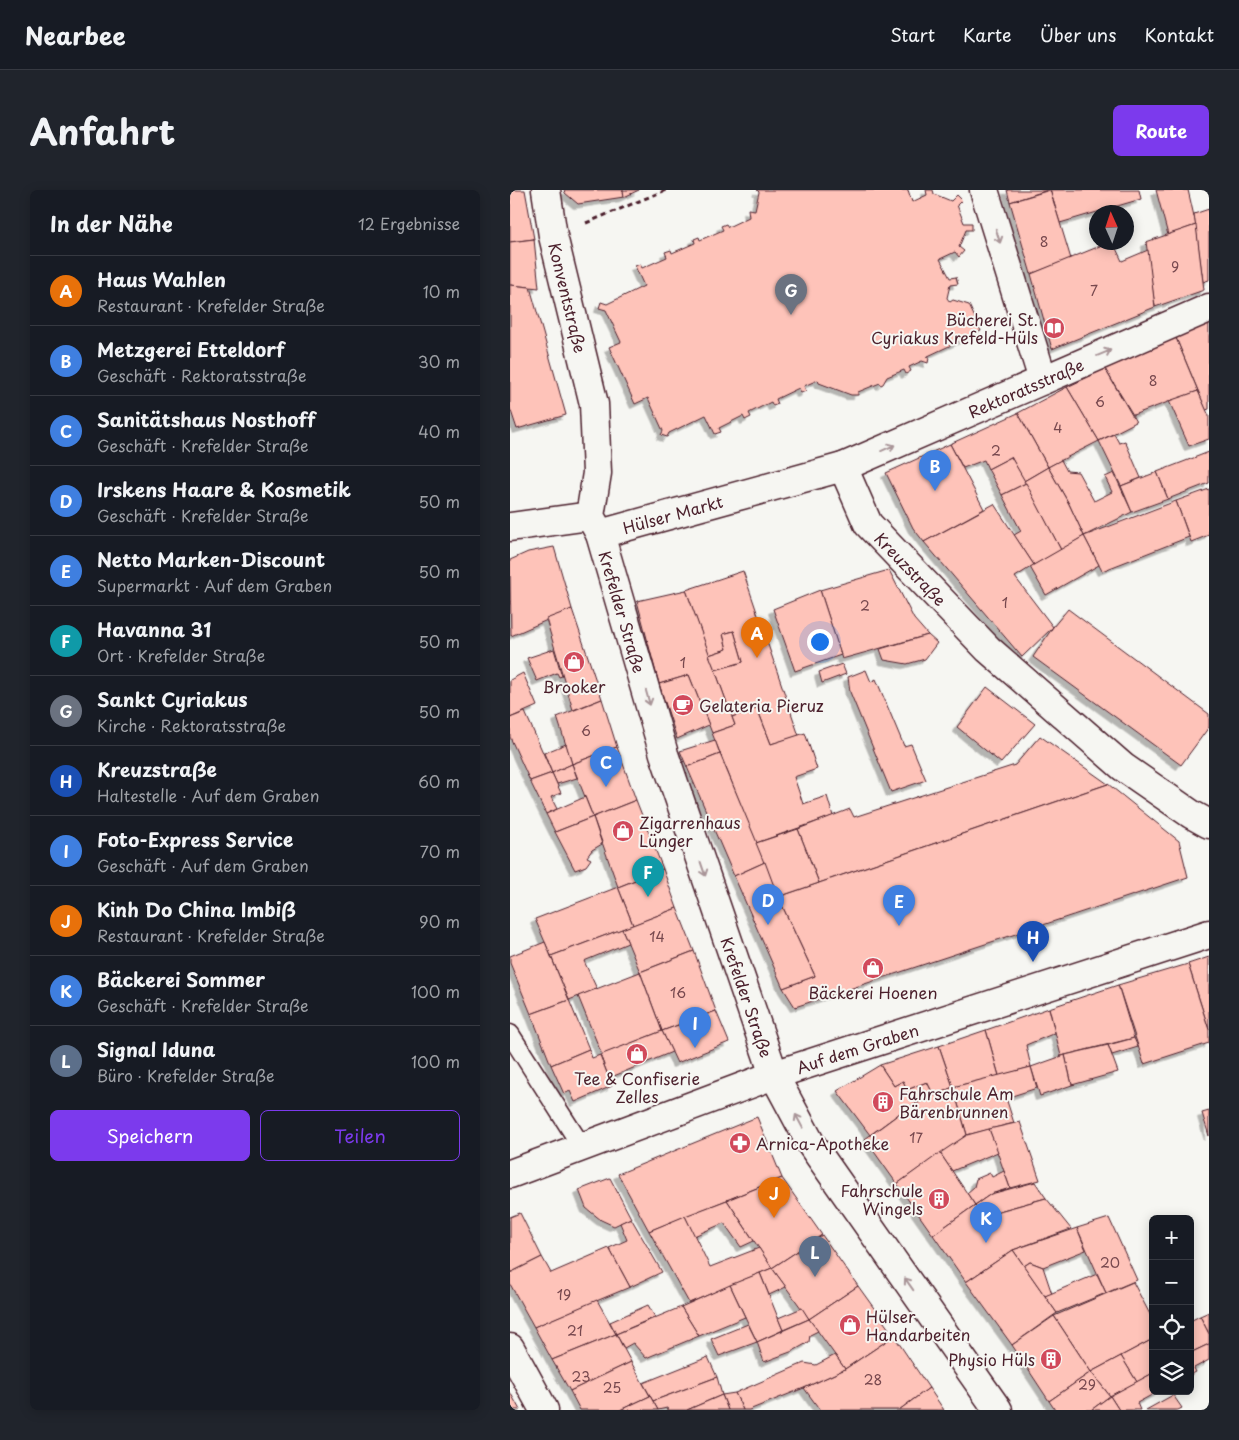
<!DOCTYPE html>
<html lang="de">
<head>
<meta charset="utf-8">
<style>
  :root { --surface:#171b24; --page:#20242c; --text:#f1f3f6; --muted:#9ea1a6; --line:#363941; --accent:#7c3aed }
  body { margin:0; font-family:"Playpen Sans",sans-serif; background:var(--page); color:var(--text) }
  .controls { position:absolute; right:15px; bottom:15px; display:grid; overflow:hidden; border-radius:8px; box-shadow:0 2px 12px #0003 }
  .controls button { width:45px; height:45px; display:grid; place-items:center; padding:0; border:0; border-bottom:1px solid var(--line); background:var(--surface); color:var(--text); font:25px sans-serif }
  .compass { position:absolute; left:579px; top:15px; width:45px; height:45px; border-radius:50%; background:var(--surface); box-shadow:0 2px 12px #0003; rotate:357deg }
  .you { position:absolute; left:309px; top:451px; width:18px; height:18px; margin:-12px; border:4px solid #fff; border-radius:50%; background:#1a73e8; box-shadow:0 0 0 8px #1a73e833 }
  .badge { display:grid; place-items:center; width:32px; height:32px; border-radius:50%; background:var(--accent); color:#fff; font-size:16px; font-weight:700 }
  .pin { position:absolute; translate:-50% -41px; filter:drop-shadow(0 1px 2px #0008) }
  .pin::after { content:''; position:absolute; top:26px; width:18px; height:15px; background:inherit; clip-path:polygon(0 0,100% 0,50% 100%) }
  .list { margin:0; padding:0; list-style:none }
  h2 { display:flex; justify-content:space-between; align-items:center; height:65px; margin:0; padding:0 20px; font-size:21px }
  h2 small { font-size:16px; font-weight:400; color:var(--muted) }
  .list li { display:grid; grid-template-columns:32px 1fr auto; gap:15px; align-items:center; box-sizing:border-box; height:70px; padding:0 20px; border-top:1px solid var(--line) }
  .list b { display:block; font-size:19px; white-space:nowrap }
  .list p { margin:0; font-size:16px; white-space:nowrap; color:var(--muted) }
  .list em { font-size:16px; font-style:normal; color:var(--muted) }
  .actions { display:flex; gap:10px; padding:15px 20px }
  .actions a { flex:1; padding:11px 0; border:1px solid var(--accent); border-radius:8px; text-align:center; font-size:18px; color:var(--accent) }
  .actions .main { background:var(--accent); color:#fff }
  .icon { flex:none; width:28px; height:28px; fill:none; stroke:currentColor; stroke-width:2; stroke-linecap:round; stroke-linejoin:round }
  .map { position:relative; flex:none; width:699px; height:1220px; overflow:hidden; border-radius:8px }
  header { display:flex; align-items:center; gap:30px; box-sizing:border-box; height:70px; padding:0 25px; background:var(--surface); border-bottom:1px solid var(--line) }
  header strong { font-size:24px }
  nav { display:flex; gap:28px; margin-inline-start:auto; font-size:18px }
  .intro { display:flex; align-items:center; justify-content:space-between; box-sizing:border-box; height:120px; padding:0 30px }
  h1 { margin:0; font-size:35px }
  .button { padding:12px 22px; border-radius:8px; background:var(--accent); color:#fff; font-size:18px; font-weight:700 }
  main { display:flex; gap:30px; padding:0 30px }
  aside { flex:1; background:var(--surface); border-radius:8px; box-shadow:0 2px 12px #0003 }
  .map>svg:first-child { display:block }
  .building { fill:#fec3b9; stroke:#4a1f2b; filter:url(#shadow) }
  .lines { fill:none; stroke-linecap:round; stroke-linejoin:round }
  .lane-casing { stroke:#4a1f2b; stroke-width:21 }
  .street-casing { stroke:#4a1f2b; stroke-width:31 }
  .secondary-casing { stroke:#4a1f2b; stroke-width:31 }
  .path { stroke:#4a1f2b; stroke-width:3; stroke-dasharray:5 4; stroke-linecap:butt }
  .lane { stroke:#f6f6f2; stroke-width:18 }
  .street { stroke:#f6f6f2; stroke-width:28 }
  .secondary { stroke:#f6f6f2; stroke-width:28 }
  .oneway { stroke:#a99598 }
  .labels { text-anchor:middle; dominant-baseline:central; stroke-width:4; stroke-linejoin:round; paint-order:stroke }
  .number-label { font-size:14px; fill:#77484e }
  .street-label { font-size:16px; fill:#4a1f2b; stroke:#f6f6f2 }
  .poi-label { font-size:16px; fill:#4a1f2b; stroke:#f6f6f2; text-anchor:start }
</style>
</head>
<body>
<header>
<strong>Nearbee</strong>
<nav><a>Start</a><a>Karte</a><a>Über uns</a><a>Kontakt</a></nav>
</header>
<div class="intro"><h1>Anfahrt</h1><a class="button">Route</a></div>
<main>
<aside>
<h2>In der Nähe<small>12 Ergebnisse</small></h2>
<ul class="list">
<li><span class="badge" style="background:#e8710a">A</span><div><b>Haus Wahlen</b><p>Restaurant · Krefelder Straße</p></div><em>10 m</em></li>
<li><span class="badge" style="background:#3f7fe0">B</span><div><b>Metzgerei Etteldorf</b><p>Geschäft · Rektoratsstraße</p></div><em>30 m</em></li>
<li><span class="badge" style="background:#3f7fe0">C</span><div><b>Sanitätshaus Nosthoff</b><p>Geschäft · Krefelder Straße</p></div><em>40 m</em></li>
<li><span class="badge" style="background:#3f7fe0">D</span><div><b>Irskens Haare &amp; Kosmetik</b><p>Geschäft · Krefelder Straße</p></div><em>50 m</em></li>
<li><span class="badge" style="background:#3f7fe0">E</span><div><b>Netto Marken-Discount</b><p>Supermarkt · Auf dem Graben</p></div><em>50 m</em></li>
<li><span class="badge" style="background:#0f9aa8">F</span><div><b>Havanna 31</b><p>Ort · Krefelder Straße</p></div><em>50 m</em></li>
<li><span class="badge" style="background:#6b7280">G</span><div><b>Sankt Cyriakus</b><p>Kirche · Rektoratsstraße</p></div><em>50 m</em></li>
<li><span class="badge" style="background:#1a4fb4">H</span><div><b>Kreuzstraße</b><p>Haltestelle · Auf dem Graben</p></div><em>60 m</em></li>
<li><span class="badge" style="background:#3f7fe0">I</span><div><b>Foto-Express Service</b><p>Geschäft · Auf dem Graben</p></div><em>70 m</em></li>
<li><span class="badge" style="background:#e8710a">J</span><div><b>Kinh Do China Imbiß</b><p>Restaurant · Krefelder Straße</p></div><em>90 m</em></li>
<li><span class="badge" style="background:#3f7fe0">K</span><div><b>Bäckerei Sommer</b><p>Geschäft · Krefelder Straße</p></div><em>100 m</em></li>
<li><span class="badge" style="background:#5c6f8a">L</span><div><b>Signal Iduna</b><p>Büro · Krefelder Straße</p></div><em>100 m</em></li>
</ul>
<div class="actions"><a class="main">Speichern</a><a>Teilen</a></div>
</aside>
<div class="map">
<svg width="699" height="1220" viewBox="0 0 699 1220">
  <defs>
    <filter id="shadow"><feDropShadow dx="-4.5" dy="4.5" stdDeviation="0" flood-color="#0004"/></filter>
  </defs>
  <rect width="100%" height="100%" fill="#f6f6f2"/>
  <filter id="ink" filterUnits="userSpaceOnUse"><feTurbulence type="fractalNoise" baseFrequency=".02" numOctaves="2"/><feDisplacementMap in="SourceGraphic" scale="10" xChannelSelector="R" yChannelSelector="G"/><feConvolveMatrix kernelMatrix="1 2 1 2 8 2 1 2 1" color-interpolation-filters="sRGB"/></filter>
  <g filter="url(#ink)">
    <g class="building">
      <polygon points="0,0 15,0 24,49 0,52"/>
      <polygon points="54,0 113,0 114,7 68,14 55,3"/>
      <polygon points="113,0 129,0 114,7"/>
      <polygon points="247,0 398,0 402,12 417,5 416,0 423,0 424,4 441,11 447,5 452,10 447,15 454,33 462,33 462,40 456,40 449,57 454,61 449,67 445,62 430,69 440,88 446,87 448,94 440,95 437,108 440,112 443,110 459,115 471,141 416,167 419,168 418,173 412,171 399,177 401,181 396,184 394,180 377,187 373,194 371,195 370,193 348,202 348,205 341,205 309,193 308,190 294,196 296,201 291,203 289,198 266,209 268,214 263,216 261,212 239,223 241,227 235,230 233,226 209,238 211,242 205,244 196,225 159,243 157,247 151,245 153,241 138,208 125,214 99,157 111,152 96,120 89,118 91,112 97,114 134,96 125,76 130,74 132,78 157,67 155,62 161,60 162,63 185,53 184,49 189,47 190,50 213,40 211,36 216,34 218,37 239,27 238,19 245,20 249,2"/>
      <polygon points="497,0 538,0 500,12"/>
      <polygon points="540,0 629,0 631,9 550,33"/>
      <polygon points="540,0 561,69 521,84 500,12"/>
      <polygon points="646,0 678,0 686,35 658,45"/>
      <polygon points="699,19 699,90 693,92 684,24"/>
      <polygon points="686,35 694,100 645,117 636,52"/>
      <polygon points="24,49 29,98 0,95 0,52"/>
      <polygon points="600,52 603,52 612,71 638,60 645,117 542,159 521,84"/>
      <polygon points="0,95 20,97 56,225 7,239 0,218"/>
      <polygon points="699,133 699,219 696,220 666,148"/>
      <polygon points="666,148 688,201 623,225 595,179"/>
      <polygon points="595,179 626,232 589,251 557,197"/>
      <polygon points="557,197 589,251 538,277 508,223"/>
      <polygon points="688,201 699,226 699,249 679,256 659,211"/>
      <polygon points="508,223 538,277 514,291 501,267 478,279 474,270 453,278 440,254"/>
      <polygon points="604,244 609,253 615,251 631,288 611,296 589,251"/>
      <polygon points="440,254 474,319 414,352 403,338 376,283"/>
      <polygon points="699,262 699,293 658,309 647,282"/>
      <polygon points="501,267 516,293 492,305 478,279"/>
      <polygon points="551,270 557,281 568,282 584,311 602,302 595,287 604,283 622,322 574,346 559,314 538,277"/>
      <polygon points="538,277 559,314 574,346 551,360 514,291"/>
      <polygon points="647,282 658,309 622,322 611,296"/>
      <polygon points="516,293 551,360 524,375 504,345 511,341 492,305"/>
      <polygon points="699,299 699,345 681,352 666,311"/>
      <polygon points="666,311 679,347 592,381 574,346"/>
      <polygon points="484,314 524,375 505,387 543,437 512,467 414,352"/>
      <polygon points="574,346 589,375 536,405 520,377"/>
      <polygon points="44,357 62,419 1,446 0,370 18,362"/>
      <polygon points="379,380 404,429 418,445 332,469 310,400"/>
      <polygon points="233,381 289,546 261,554 247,518 222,527 205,480 233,472 224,441 213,444 217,459 199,465 176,400"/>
      <polygon points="176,400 225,535 202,543 179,485 149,494 127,411"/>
      <polygon points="310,400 331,465 285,481 263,419"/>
      <polygon points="62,419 92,509 63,520 36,429"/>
      <polygon points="558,419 699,524 699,537 671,575 523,467 543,437"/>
      <polygon points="224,441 233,472 205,480 199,465 217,459 213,444"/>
      <polygon points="418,445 427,453 415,469 397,474 374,470 370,459"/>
      <polygon points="44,459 52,486 49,487 47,483 27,491 17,468"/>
      <polygon points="332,474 336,484 312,493 309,482"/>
      <polygon points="356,480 361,492 366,489 394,556 401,554 416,590 381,602 340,502 338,487"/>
      <polygon points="13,483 27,516 0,528 0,490"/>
      <polygon points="179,485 199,535 167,549 149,494"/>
      <polygon points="477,497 525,534 491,573 447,537"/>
      <polygon points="92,509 107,557 62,574 47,527"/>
      <polygon points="247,518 261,554 295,543 307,579 284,587 293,614 317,606 323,626 246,653 202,543 225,535 222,527"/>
      <polygon points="15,522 42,583 20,591 0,547 0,528"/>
      <polygon points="530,546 598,594 309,693 288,639 340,619 344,627 505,575"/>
      <polygon points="205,550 210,564 177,577 170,561"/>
      <polygon points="56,554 62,574 42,583 34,563"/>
      <polygon points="107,557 126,610 83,627 62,574"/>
      <polygon points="210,564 255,672 224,686 177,577"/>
      <polygon points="62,574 67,588 47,594 42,583"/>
      <polygon points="42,583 51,603 41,607 47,619 36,624 20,591"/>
      <polygon points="598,594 669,651 678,687 285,817 273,798 305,786 268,707"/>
      <polygon points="75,607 83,627 45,642 36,624"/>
      <polygon points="126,610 153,679 108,697 83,627"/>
      <polygon points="83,627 92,654 82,660 77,667 81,669 76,676 65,680 45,642"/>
      <polygon points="288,639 309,693 268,707 246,653"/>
      <polygon points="255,672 268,707 305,786 273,798 224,686"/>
      <polygon points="153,679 167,718 123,735 108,697"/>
      <polygon points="108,697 123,735 41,766 25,729"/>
      <polygon points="167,718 184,761 130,782 112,739"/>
      <polygon points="112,739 118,753 74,771 87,799 59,810 41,766"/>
      <polygon points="35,752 59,810 21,824 0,773 0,766"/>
      <polygon points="184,761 206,821 152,841 130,782"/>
      <polygon points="699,767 699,840 678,774"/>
      <polygon points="678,774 699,840 699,853 634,874 608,795"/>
      <polygon points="130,782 152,841 92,865 68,806"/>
      <polygon points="608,795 624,848 551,866 539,818"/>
      <polygon points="59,810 79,859 41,875 21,824"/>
      <polygon points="539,818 545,843 516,855 521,877 489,886 476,840"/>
      <polygon points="206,821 219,852 167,873 152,841"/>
      <polygon points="476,840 489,886 443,897 429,856"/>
      <polygon points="152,841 162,862 99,888 90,865"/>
      <polygon points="624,848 628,857 602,865 598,855"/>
      <polygon points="598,855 608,882 562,895 555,865"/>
      <polygon points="429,856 443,897 424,906 417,892 397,900 393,891 384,896 370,875"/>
      <polygon points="79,859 82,868 90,865 102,896 65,912 60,901 54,904 41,875"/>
      <polygon points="555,865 562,895 530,906 521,877"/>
      <polygon points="370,875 384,896 393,891 397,900 417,892 424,906 397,918 360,945 327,901"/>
      <polygon points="521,877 527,898 496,908 504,933 457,945 443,897"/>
      <polygon points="443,897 457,945 387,994 355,949 397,918"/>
      <polygon points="699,921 699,946 692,923"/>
      <polygon points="247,927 272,988 139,1041 108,984"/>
      <polygon points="510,932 530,990 500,998 479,939"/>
      <polygon points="479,939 488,962 442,981 430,963 457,945"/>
      <polygon points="430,963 465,1015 423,1045 387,994"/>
      <polygon points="494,981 500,998 481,1004 465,1015 457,1003 464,997 466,989 480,983 482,987"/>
      <polygon points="100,988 121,1028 104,1036 91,1030 76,1018 69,1000"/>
      <polygon points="272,988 312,1045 262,1078 217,1010"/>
      <polygon points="525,992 536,1008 482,1023 475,1028 465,1015 481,1004"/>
      <polygon points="536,1008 561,1039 503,1060 456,1092 423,1045 465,1015 475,1028 482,1023"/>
      <polygon points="217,1010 244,1051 231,1057 214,1033 184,1046 175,1026"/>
      <polygon points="10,1023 32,1067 0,1083 0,1027"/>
      <polygon points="175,1026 200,1077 249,1058 262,1078 179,1113 139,1041"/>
      <polygon points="121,1028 152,1082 120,1097 99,1058 117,1050 110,1033"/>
      <polygon points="599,1028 627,1090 596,1103 567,1038"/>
      <polygon points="567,1038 576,1060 533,1077 520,1072 514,1076 503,1060"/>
      <polygon points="312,1045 348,1096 299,1129 262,1078"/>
      <polygon points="99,1058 120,1097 24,1137 0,1094 0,1083 32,1067 41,1083"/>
      <polygon points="503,1060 547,1123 502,1155 456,1092"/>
      <polygon points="520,1072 533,1077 542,1104 535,1106 514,1076"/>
      <polygon points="262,1078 276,1097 259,1105 250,1083"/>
      <polygon points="250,1083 273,1140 247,1152 220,1095"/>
      <polygon points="587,1084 596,1103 547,1123 535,1106"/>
      <polygon points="623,1092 643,1130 643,1149 581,1182 544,1126"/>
      <polygon points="220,1095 235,1127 189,1146 171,1117"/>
      <polygon points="348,1096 384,1146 335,1179 299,1129"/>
      <polygon points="87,1110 106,1144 42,1170 24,1137"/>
      <polygon points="138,1115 145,1127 106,1144 100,1132"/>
      <polygon points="171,1117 189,1146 136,1168 123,1153 114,1158 106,1144"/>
      <polygon points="292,1118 299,1129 273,1140 268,1128"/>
      <polygon points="699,1122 699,1144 690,1126"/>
      <polygon points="544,1126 581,1182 539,1211 502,1155"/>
      <polygon points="690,1126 699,1144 699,1154 680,1163 680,1131"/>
      <polygon points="299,1129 308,1141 300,1145 299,1152 283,1161 254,1172 247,1152"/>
      <polygon points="238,1134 247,1152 209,1166 201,1149"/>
      <polygon points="106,1144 121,1172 60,1201 42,1170"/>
      <polygon points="384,1146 419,1198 389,1220 310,1220 294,1198 335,1179"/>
      <polygon points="643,1149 643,1183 627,1192 611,1166"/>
      <polygon points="699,1154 699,1170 684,1178 686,1182 680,1185 680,1163"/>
      <polygon points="325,1165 335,1179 294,1198 239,1220 233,1220 225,1203 294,1173 306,1175"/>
      <polygon points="611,1166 627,1192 600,1206 581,1182"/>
      <polygon points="198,1167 207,1187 143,1211 133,1193"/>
      <polygon points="121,1172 140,1206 110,1220 70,1220 60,1201"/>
      <polygon points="581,1182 600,1206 581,1220 545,1220 539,1211"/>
      <polygon points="643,1183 643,1201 649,1201 627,1213 630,1220 609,1220 600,1206"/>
      <polygon points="207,1187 212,1205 177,1220 158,1220 157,1218 148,1220 143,1211"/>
      <polygon points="419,1198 434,1220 389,1220"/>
      <polygon points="0,1202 10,1220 0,1220"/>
      <polygon points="225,1203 233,1220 218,1220 212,1205"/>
      <polygon points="212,1205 218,1220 177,1220"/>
      <polygon points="663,1205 672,1218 668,1220 636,1220"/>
      <polygon points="140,1206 148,1220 110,1220"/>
      <polygon points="600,1206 609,1220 581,1220"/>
    </g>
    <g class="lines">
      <g class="lane-casing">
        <polyline id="lane" points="0,844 72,957"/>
      </g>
      <g class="street-casing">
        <g id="street">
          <path id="s1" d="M36,0L43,46L84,214L87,283L80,326L90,344L333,277L699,118"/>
          <polyline points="474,0 533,190"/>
          <path id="s2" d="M333,277L358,334L478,459L613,577L681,624L699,634"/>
          <polyline points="0,337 80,326"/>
          <path id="s3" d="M90,344L154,564L264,885L699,744"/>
        </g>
      </g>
      <g class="secondary-casing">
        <g id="secondary">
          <polyline points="0,984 264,885 301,954 488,1220"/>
          <polyline points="0,1158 34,1220"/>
        </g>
      </g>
      <polyline class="path" points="76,33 156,0"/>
      <use href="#lane" class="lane"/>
      <use href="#street" class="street"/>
      <use href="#secondary" class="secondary"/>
    </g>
    <defs><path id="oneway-shaft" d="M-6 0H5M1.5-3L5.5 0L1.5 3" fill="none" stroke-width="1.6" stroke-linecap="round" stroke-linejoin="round" transform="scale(1.25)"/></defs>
    <g class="oneway">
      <use href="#oneway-shaft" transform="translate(488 46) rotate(73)"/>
      <use href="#oneway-shaft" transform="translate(594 163) rotate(-23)"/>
      <use href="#oneway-shaft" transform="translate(378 258) rotate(-24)"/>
      <use href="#oneway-shaft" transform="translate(138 508) rotate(74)"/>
      <use href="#oneway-shaft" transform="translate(193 679) rotate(71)"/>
      <use href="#oneway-shaft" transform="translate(289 931) rotate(-118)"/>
      <use href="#oneway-shaft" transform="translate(399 1094) rotate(-125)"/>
    </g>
  </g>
  <defs>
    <g id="library-disc" transform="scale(1.125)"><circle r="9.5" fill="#d1495b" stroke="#f6f6f2"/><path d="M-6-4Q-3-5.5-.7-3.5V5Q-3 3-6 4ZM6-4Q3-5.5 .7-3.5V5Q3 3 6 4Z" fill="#fff"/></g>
    <g id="shop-disc" transform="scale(1.125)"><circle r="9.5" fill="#d1495b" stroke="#f6f6f2"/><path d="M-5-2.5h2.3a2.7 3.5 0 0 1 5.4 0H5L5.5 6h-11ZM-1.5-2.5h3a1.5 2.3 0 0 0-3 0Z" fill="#fff"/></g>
    <g id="cafe-disc" transform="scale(1.125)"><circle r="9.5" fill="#d1495b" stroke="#f6f6f2"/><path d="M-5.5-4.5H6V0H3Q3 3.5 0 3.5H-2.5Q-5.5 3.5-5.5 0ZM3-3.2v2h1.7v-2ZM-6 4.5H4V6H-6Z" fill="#fff"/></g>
    <g id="building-disc" transform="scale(1.125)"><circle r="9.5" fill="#d1495b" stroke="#f6f6f2"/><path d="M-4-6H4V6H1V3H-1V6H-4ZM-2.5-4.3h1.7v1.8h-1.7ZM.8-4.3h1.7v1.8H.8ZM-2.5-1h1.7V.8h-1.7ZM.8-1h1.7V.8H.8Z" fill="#fff"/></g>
    <g id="pharmacy-disc" transform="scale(1.125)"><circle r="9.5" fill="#d1495b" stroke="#f6f6f2"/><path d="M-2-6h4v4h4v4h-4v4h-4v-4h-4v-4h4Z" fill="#fff"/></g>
  </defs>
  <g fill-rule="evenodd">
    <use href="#library-disc" x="544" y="138"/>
    <use href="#shop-disc" x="64" y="472"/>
    <use href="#cafe-disc" x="173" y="515"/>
    <use href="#shop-disc" x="113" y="641"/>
    <use href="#shop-disc" x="363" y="778"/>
    <use href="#shop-disc" x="127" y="864"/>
    <use href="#building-disc" x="373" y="912"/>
    <use href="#pharmacy-disc" x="230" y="953"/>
    <use href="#building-disc" x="429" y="1009"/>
    <use href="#shop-disc" x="340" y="1135"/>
    <use href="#building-disc" x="541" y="1169"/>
  </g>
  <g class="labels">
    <g class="number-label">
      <text x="534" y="51">8</text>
      <text x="665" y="76">9</text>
      <text x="584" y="100">7</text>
      <text x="643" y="190">8</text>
      <text x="590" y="211">6</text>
      <text x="548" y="237">4</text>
      <text x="486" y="260">2</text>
      <text x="495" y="412">1</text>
      <text x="355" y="415">2</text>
      <text x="173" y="472">1</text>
      <text x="76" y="540">6</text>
      <text x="147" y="746">14</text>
      <text x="168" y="802">16</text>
      <text x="406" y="947">17</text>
      <text x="600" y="1072">20</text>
      <text x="54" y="1104">19</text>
      <text x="65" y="1140">21</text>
      <text x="71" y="1186">23</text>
      <text x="363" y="1189">28</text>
      <text x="577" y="1194">29</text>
      <text x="102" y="1197">25</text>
    </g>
    <g class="street-label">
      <text stroke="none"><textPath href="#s1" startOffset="110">Konventstraße</textPath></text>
      <text stroke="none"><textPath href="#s1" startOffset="804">Rektoratsstraße</textPath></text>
      <text stroke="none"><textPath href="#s1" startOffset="428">Hülser Markt</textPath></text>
      <text stroke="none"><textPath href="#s2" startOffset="124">Kreuzstraße</textPath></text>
      <text stroke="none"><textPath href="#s3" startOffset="81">Krefelder Straße</textPath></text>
      <text stroke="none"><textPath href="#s3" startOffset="486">Krefelder Straße</textPath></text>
      <text stroke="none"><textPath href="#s3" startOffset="656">Auf dem Graben</textPath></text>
    </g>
    <g class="poi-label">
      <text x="528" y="129" text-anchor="end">Bücherei St.<tspan x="528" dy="18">Cyriakus Krefeld-Hüls</tspan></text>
      <text x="64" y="496" text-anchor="middle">Brooker</text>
      <text x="189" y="515">Gelateria Pieruz</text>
      <text x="129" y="632">Zigarrenhaus<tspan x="129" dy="18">Lünger</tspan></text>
      <text x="363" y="802" text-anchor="middle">Bäckerei Hoenen</text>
      <text x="127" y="888" text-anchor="middle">Tee &amp; Confiserie<tspan x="127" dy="18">Zelles</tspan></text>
      <text x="389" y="903">Fahrschule Am<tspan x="389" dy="18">Bärenbrunnen</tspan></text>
      <text x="246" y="953">Arnica-Apotheke</text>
      <text x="413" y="1000" text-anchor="end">Fahrschule<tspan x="413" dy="18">Wingels</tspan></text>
      <text x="356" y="1126">Hülser<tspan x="356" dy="18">Handarbeiten</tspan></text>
      <text x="525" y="1169" text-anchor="end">Physio Hüls</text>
    </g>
  </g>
</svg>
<div class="controls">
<button>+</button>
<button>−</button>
<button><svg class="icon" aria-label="locate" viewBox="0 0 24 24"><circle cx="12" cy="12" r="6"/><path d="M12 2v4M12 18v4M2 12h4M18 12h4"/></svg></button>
<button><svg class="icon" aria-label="layers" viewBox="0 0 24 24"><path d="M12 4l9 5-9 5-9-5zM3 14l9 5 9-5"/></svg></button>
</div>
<svg class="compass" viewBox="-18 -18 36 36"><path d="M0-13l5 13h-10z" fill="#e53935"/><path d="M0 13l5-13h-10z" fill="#9ea1a6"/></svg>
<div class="you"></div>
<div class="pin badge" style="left:247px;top:468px;background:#e8710a">A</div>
<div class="pin badge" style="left:425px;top:301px;background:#3f7fe0">B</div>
<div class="pin badge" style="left:96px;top:597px;background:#3f7fe0">C</div>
<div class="pin badge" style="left:258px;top:735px;background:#3f7fe0">D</div>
<div class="pin badge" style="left:389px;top:736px;background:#3f7fe0">E</div>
<div class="pin badge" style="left:138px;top:707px;background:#0f9aa8">F</div>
<div class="pin badge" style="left:281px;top:125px;background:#6b7280">G</div>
<div class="pin badge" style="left:523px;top:772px;background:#1a4fb4">H</div>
<div class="pin badge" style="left:185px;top:858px;background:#3f7fe0">I</div>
<div class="pin badge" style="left:264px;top:1028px;background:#e8710a">J</div>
<div class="pin badge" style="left:476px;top:1053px;background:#3f7fe0">K</div>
<div class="pin badge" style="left:305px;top:1087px;background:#5c6f8a">L</div>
</div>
</main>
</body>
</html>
